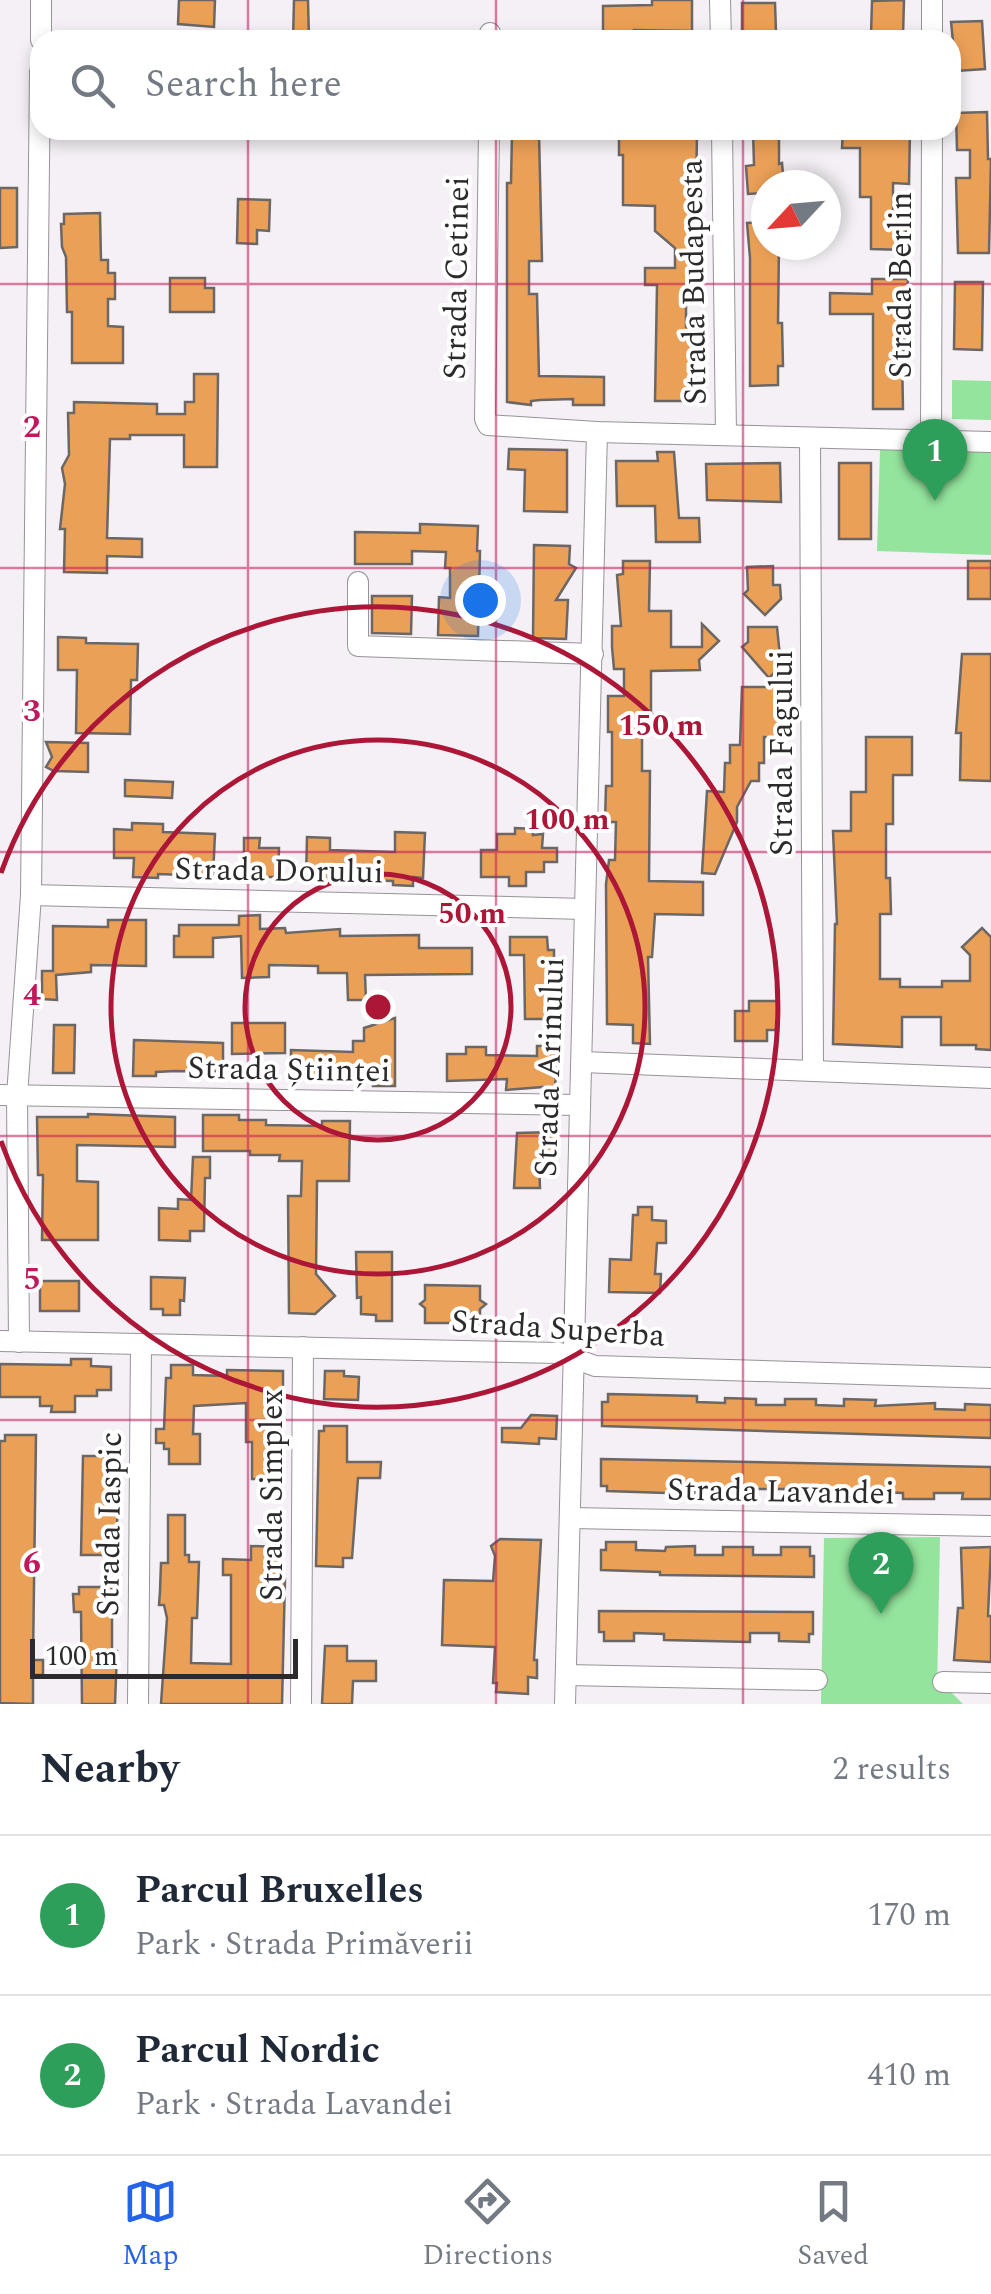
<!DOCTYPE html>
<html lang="en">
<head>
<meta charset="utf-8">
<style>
  :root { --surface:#fff; --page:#f2f2f3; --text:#1f2937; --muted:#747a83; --line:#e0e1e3; --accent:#2563eb }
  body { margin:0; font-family:Spectral,serif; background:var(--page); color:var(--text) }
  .compass { position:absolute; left:751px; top:170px; width:90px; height:90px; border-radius:50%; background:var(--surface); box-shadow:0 5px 15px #0003; rotate:244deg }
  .scale { position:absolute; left:30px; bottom:25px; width:268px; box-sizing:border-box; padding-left:10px; border:5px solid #2c2a2c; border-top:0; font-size:28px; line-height:35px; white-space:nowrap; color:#2c2a2c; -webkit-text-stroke:8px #fff; paint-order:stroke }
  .you { position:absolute; left:480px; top:600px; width:35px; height:35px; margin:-25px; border:8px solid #fff; border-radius:50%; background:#1a73e8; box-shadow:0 0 0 15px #1a73e833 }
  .badge { display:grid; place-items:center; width:65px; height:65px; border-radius:50%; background:var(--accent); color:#fff; font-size:32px; font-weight:700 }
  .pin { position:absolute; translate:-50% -82px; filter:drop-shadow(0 2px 5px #0008) }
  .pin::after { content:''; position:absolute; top:52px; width:35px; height:30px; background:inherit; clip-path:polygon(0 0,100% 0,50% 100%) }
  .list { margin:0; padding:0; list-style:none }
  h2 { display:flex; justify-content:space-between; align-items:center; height:130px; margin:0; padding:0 40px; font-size:42px }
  h2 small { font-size:32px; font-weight:400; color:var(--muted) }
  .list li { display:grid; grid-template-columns:65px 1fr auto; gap:30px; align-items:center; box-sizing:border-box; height:160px; padding:0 40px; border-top:2px solid var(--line) }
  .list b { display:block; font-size:38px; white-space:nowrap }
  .list p { margin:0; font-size:32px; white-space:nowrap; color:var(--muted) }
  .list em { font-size:32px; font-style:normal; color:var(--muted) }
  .icon { flex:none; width:55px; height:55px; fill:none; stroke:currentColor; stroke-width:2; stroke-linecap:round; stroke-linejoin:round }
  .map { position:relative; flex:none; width:991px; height:1704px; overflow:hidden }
  .search { position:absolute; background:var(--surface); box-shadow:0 5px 15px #0003; left:30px; right:30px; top:30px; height:110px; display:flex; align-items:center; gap:25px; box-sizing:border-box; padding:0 35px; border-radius:30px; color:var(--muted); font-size:38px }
  .sheet { height:450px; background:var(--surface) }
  nav { display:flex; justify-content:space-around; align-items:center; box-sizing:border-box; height:140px; border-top:2px solid var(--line); background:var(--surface); font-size:28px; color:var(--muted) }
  nav a { display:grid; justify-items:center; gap:5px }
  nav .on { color:var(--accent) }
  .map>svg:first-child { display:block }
  .green { fill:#94e49d }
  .building { fill:#eba057; stroke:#6c6764; stroke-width:2.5 }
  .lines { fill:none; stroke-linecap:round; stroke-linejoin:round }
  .minor-casing { stroke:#979398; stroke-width:22 }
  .minor { stroke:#fff; stroke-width:20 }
  .grid { fill:none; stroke:#c2185b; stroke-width:2.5; stroke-opacity:0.55 }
  .ring { fill:none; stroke:#ac1738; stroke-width:5 }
  .labels { text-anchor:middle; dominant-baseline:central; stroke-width:8; stroke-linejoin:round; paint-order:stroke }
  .street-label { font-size:32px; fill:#2c2a2c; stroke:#fff }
  .grid-label { font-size:32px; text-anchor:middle; font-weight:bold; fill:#c2185b; stroke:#fff; stroke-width:8; stroke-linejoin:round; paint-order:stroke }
  .centre { fill:#ac1738; stroke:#fff; stroke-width:5 }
  .ring-label { font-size:30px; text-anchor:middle; font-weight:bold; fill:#ac1738; stroke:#fff; stroke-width:8; stroke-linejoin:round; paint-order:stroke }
</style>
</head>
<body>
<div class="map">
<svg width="991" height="1704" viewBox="0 0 991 1704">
  <rect width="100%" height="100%" fill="#f4f0f5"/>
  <g class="green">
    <polygon points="952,380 991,381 991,420 952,419"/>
    <polygon points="880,450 991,450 991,555 877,551"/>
    <polygon points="940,1537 937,1689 949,1690 963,1704 821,1704 824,1538"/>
  </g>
  <g class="building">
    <polygon points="179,0 215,0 214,27 178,24"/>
    <polygon points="294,0 308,0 309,40 293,40"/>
    <polygon points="652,0 692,0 692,31 634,30 634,40 603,40 603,6 652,5"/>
    <polygon points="904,0 903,36 871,35 872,1"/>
    <polygon points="742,3 775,3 776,32 742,32"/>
    <polygon points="982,21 985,69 956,71 951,22"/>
    <polygon points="987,112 988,159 991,159 989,253 958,253 956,178 970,178 970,150 957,150 956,113"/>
    <polygon points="619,130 697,130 696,206 691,206 691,269 695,269 695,292 686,292 686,327 693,327 693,401 655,401 657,285 645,285 645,268 675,268 675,248 655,231 655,206 623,205 623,155 619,155"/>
    <polygon points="753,130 779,130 779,164 782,163 784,185 766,185 766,193 748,194 746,166 754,165"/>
    <polygon points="843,130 910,130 909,184 893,183 893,215 906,215 906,250 871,249 871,197 860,197 860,148 842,148"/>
    <polygon points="512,133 539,134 542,261 529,261 529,294 537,294 539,376 604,377 604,405 573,405 573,399 540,400 531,401 531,405 507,402 507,183 511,183"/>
    <polygon points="0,188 17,188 17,247 0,248"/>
    <polygon points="238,199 270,200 269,231 257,230 257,244 237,243"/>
    <polygon points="100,213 101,260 108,260 108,273 115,273 115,299 108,299 108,326 123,327 123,363 72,363 72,312 67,312 66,257 62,247 61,224 64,224 64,214"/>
    <polygon points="766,222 766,245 779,245 778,323 782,323 783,366 778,366 778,385 750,386 750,258 747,223"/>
    <polygon points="170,278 205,278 205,288 214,288 214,312 170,312"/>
    <polygon points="872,279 908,279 904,353 902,353 903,409 873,409 873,314 830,314 830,293 872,294"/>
    <polygon points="955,282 983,282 982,350 954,349"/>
    <polygon points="194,374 218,374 217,467 184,467 184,435 130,435 130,439 110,439 107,538 142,539 142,557 107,556 107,573 64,572 65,529 60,529 65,484 62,468 69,455 68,413 74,413 74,402 157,404 157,414 185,414 185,402 194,402"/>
    <polygon points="509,449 567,450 567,512 524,511 525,470 508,469"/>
    <polygon points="657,452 674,452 679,518 699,518 700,542 656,542 655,506 617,506 616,461 658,461"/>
    <polygon points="780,463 781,502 707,500 706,464"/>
    <rect x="839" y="463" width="32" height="76"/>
    <polygon points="420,524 478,526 477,551 480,551 478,636 438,635 439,597 450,598 450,568 445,568 446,552 412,551 412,564 355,564 355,532 420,533"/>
    <polygon points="534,545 570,546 569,564 576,568 556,600 568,600 566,639 533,638"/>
    <polygon points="623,561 650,561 649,611 671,611 671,647 702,647 702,624 719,641 699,660 700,670 651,671 651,731 642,731 642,771 650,771 649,881 703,882 703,915 655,914 652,957 648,957 650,1044 633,1043 633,1025 607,1024 606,884 609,860 615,860 616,822 605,822 606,786 612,786 612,732 608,732 608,696 624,696 624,669 614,669 612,647 612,626 621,626 617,575 623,574"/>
    <rect x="968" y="561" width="23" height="38"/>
    <polygon points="773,566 773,585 780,585 781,599 765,615 744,594 748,590 747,567"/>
    <polygon points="372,596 412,596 411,634 372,633"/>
    <polygon points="748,627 777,627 781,666 769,678 742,647 748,642"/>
    <polygon points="58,637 86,638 86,643 138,644 137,680 131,680 130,734 76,733 77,670 58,670"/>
    <polygon points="962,654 991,654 991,781 960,780 961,733 956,733"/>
    <polygon points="742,687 780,687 779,738 764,737 764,763 759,763 759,781 751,781 737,807 737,822 715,874 702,873 707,791 724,792 725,763 730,763 730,745 740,745"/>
    <polygon points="866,737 912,737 912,775 893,775 893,824 886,824 886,878 890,878 891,914 880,914 880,979 900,979 900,987 942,987 942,981 970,981 970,955 962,947 982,928 991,937 991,1050 976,1049 976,1045 941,1045 941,1017 902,1017 902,1047 833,1044 835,924 837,924 833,831 851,831 851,792 866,792"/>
    <polygon points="46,742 88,743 88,772 54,771 46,767 52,757"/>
    <polygon points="125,780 173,782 172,798 125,796"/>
    <polygon points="132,823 163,824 163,832 215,834 213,876 158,874 158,878 133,877 134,858 114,858 114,829 132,830"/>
    <polygon points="515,828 533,829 533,835 543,834 542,848 557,848 557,862 544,862 544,872 526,872 526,886 509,886 509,877 481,877 481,850 497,850 497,834 515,834"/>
    <polygon points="395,832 425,833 423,878 413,877 413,886 393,885 393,881 306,878 307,837 330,838 330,850 395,852"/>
    <polygon points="244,838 260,838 259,848 279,848 278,877 244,877"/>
    <polygon points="260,915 260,929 285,928 286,933 340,929 340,936 419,935 419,948 472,948 472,974 365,975 366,1000 348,1000 347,973 318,973 318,966 269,965 269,977 242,978 241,936 213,938 213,957 174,957 174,936 179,936 179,925 239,925 239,916"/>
    <polygon points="108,920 146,920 146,966 91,965 91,972 56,975 57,1000 42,999 42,971 53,971 53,926 108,927"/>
    <polygon points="510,937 547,937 548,950 554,950 554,983 560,983 560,1013 545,1013 546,1019 525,1019 524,955 510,955"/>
    <polygon points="749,1001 778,1001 778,1030 767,1030 767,1041 735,1041 735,1011 749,1011"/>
    <polygon points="395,1018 395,1086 373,1086 373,1081 353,1079 298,1078 299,1073 291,1072 291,1050 353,1052 353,1041 364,1041 364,1028"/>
    <polygon points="232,1023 285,1023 285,1053 232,1054"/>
    <polygon points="54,1025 75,1025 74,1073 53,1073"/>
    <polygon points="134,1040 223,1043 223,1072 175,1071 156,1072 156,1076 133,1076"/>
    <polygon points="537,1046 559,1046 555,1086 506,1090 507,1079 447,1081 447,1054 466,1054 466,1047 486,1047 486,1055 537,1056"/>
    <polygon points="88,1114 175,1117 175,1147 77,1145 77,1181 98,1182 98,1240 42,1240 43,1175 38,1175 37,1117 88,1117"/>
    <polygon points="203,1115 239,1115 239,1120 266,1120 266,1125 322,1126 322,1121 350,1121 349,1181 317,1181 316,1274 335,1296 315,1314 289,1313 288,1196 301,1196 302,1161 279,1161 280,1155 250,1155 250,1151 203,1151"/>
    <polygon points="554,1132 555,1159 539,1160 540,1188 514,1188 517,1133"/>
    <polygon points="193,1157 210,1157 210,1178 205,1178 204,1231 190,1231 190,1241 159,1240 159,1208 178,1209 178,1199 191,1200"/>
    <polygon points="638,1207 652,1207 652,1220 666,1221 666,1243 657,1243 655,1274 661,1274 660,1293 609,1292 610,1259 631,1260 633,1215 638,1215"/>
    <polygon points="356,1252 392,1252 392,1321 376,1321 376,1315 361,1314 361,1297 357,1298"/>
    <polygon points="151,1277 185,1278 184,1301 180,1300 180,1315 163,1315 163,1309 151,1309"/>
    <rect x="40" y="1281" width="39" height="30"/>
    <polygon points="425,1285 480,1286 480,1300 486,1304 480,1309 480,1323 425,1323 425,1308 420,1304 425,1300"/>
    <polygon points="71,1359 91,1359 91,1366 111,1367 111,1390 97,1390 97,1396 75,1396 75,1412 51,1412 52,1406 40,1406 40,1397 0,1397 0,1364 71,1365"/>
    <polygon points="171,1365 193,1365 193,1375 227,1376 227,1370 283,1371 283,1399 274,1399 275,1426 282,1426 281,1479 252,1479 252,1442 246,1442 246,1403 194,1406 193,1434 200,1434 200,1464 169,1464 169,1449 164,1449 164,1443 156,1443 156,1429 164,1429 166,1378 171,1378"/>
    <polygon points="325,1371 344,1371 344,1376 359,1377 358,1400 324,1399"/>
    <polygon points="608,1394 697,1396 697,1402 725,1403 725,1398 756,1399 756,1405 785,1405 785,1399 816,1399 816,1405 844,1406 844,1399 876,1400 875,1406 935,1403 935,1409 965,1410 965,1404 991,1405 991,1438 602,1426 602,1402 608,1402"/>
    <polygon points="531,1415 557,1416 556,1439 539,1438 539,1444 502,1442 502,1428 521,1428"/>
    <polygon points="324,1426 347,1426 347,1462 381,1462 380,1478 358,1478 352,1558 343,1558 343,1567 316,1566 319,1431 324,1431"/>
    <polygon points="5,1435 36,1435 33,1660 43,1660 43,1675 33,1675 33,1704 0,1703 0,1441 5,1441"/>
    <polygon points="99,1450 116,1450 116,1461 119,1460 117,1527 106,1527 106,1555 81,1555 83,1456 99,1456"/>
    <polygon points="601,1459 991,1467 991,1499 962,1499 963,1493 934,1493 934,1499 903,1499 903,1493 875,1492 875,1497 844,1497 844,1491 784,1495 784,1489 755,1489 755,1494 724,1494 724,1488 695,1487 695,1494 607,1491 607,1486 601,1486"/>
    <polygon points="168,1515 185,1515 185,1555 189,1555 189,1562 199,1562 197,1618 192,1618 191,1663 231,1664 231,1575 223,1575 223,1559 251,1560 251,1546 281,1547 280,1579 285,1579 282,1704 161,1704 167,1618 164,1605 159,1605 160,1591 161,1563 168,1563"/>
    <polygon points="500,1539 541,1540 534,1660 537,1660 537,1678 528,1677 528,1694 496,1692 497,1683 493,1683 495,1647 442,1645 444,1580 493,1581 495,1556 491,1546"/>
    <polygon points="606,1542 636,1542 636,1550 665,1551 666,1547 695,1546 695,1555 723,1555 723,1547 753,1547 753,1555 781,1555 781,1547 810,1547 810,1556 814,1556 814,1577 660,1575 660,1572 601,1570 601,1550 606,1550"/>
    <polygon points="991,1547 988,1616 991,1616 991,1662 954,1660 958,1608 963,1608 961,1548"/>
    <polygon points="79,1587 112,1587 112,1651 117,1651 115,1704 82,1704 81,1612 74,1612 73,1594 79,1594"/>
    <polygon points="599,1611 813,1612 813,1634 809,1634 809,1642 779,1641 779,1633 750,1633 750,1642 664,1640 664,1634 634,1633 634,1641 604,1641 604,1632 599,1632"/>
    <polygon points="325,1646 347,1646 347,1661 376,1661 376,1681 353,1681 352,1704 322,1704"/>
  </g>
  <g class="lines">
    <g class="minor-casing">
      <g id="minor">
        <polyline points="720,0 721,40"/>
        <polyline points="41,40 41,0"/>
        <polyline points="490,40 490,33"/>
        <polyline points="932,40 932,0"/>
        <polyline points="489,130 485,419 488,425 597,432 991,442"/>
        <polyline points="722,130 726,434"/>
        <polyline points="810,438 813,1068"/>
        <polyline points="931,439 932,130"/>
        <polyline points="358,582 358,646 593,654"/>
        <polyline points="31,895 585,909"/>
        <polyline points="582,1062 991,1078"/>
        <polyline points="0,1095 578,1105"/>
        <polyline points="0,1341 560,1353 595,1366 991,1378"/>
        <polyline points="19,1342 17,1096 31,895 40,72"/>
        <polyline points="571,1518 991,1526"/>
        <polyline points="566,1675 817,1680"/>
        <polyline points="943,1682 991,1683"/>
        <polyline points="138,1704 141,1344"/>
        <polyline points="301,1704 303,1347"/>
        <polyline points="565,1704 597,432"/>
      </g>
    </g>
    <use href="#minor" class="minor"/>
  </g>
  <path class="grid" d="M248,0V40M496,0V40M743,0V40M248,130V1704M496,130V1704M743,130V1704M0,284H991M0,568H991M0,852H991M0,1136H991M0,1420H991"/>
  <g class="ring">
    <circle cx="378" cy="1007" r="133"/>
    <circle cx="378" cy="1007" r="267"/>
    <path d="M1 873A400 400 0 1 1 1 1141"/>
  </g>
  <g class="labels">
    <g class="street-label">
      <text transform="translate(457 278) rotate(-89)">Strada Cetinei</text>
      <text transform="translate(694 282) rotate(-91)">Strada Budapesta</text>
      <text transform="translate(901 285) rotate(-90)">Strada Berlin</text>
      <text transform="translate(782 753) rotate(-90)">Strada Fagului</text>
      <text transform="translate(279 871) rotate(1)">Strada Dorului</text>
      <text transform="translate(550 1067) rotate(-88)">Strada Arinului</text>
      <text transform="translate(289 1070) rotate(1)">Strada Științei</text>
      <text transform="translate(558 1329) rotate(4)">Strada Superba</text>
      <text transform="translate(781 1492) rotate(1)">Strada Lavandei</text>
      <text transform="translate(272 1495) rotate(-90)">Strada Simplex</text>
      <text transform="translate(110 1524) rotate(-89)">Strada Iaspic</text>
    </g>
  </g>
  <g class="grid-label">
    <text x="32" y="437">2</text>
    <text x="32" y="721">3</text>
    <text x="32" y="1005">4</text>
    <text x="32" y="1289">5</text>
    <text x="32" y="1573">6</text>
  </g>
  <circle cx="378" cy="1007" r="15" class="centre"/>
  <g class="ring-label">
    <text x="661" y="735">150 m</text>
    <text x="567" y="829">100 m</text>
    <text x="472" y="923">50 m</text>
  </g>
</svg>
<svg class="compass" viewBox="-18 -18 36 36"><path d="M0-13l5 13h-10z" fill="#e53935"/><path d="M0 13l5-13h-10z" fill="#747a83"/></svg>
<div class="scale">100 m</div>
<div class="you"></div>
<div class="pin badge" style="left:935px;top:501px;background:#2e9e5b">1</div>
<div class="pin badge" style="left:881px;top:1614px;background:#2e9e5b">2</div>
<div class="search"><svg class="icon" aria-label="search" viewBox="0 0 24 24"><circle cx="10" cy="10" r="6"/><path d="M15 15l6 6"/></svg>Search here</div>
</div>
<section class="sheet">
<h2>Nearby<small>2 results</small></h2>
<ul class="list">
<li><span class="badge" style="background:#2e9e5b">1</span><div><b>Parcul Bruxelles</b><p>Park · Strada Primăverii</p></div><em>170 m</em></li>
<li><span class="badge" style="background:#2e9e5b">2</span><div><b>Parcul Nordic</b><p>Park · Strada Lavandei</p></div><em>410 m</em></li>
</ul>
</section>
<nav>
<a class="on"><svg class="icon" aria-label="map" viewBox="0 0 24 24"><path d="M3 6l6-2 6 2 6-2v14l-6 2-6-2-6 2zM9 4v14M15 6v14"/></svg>Map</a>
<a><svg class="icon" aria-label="directions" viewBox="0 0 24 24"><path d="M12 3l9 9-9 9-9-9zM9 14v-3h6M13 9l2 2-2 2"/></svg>Directions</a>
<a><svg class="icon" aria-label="saved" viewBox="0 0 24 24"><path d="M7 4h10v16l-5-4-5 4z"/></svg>Saved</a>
</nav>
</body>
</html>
